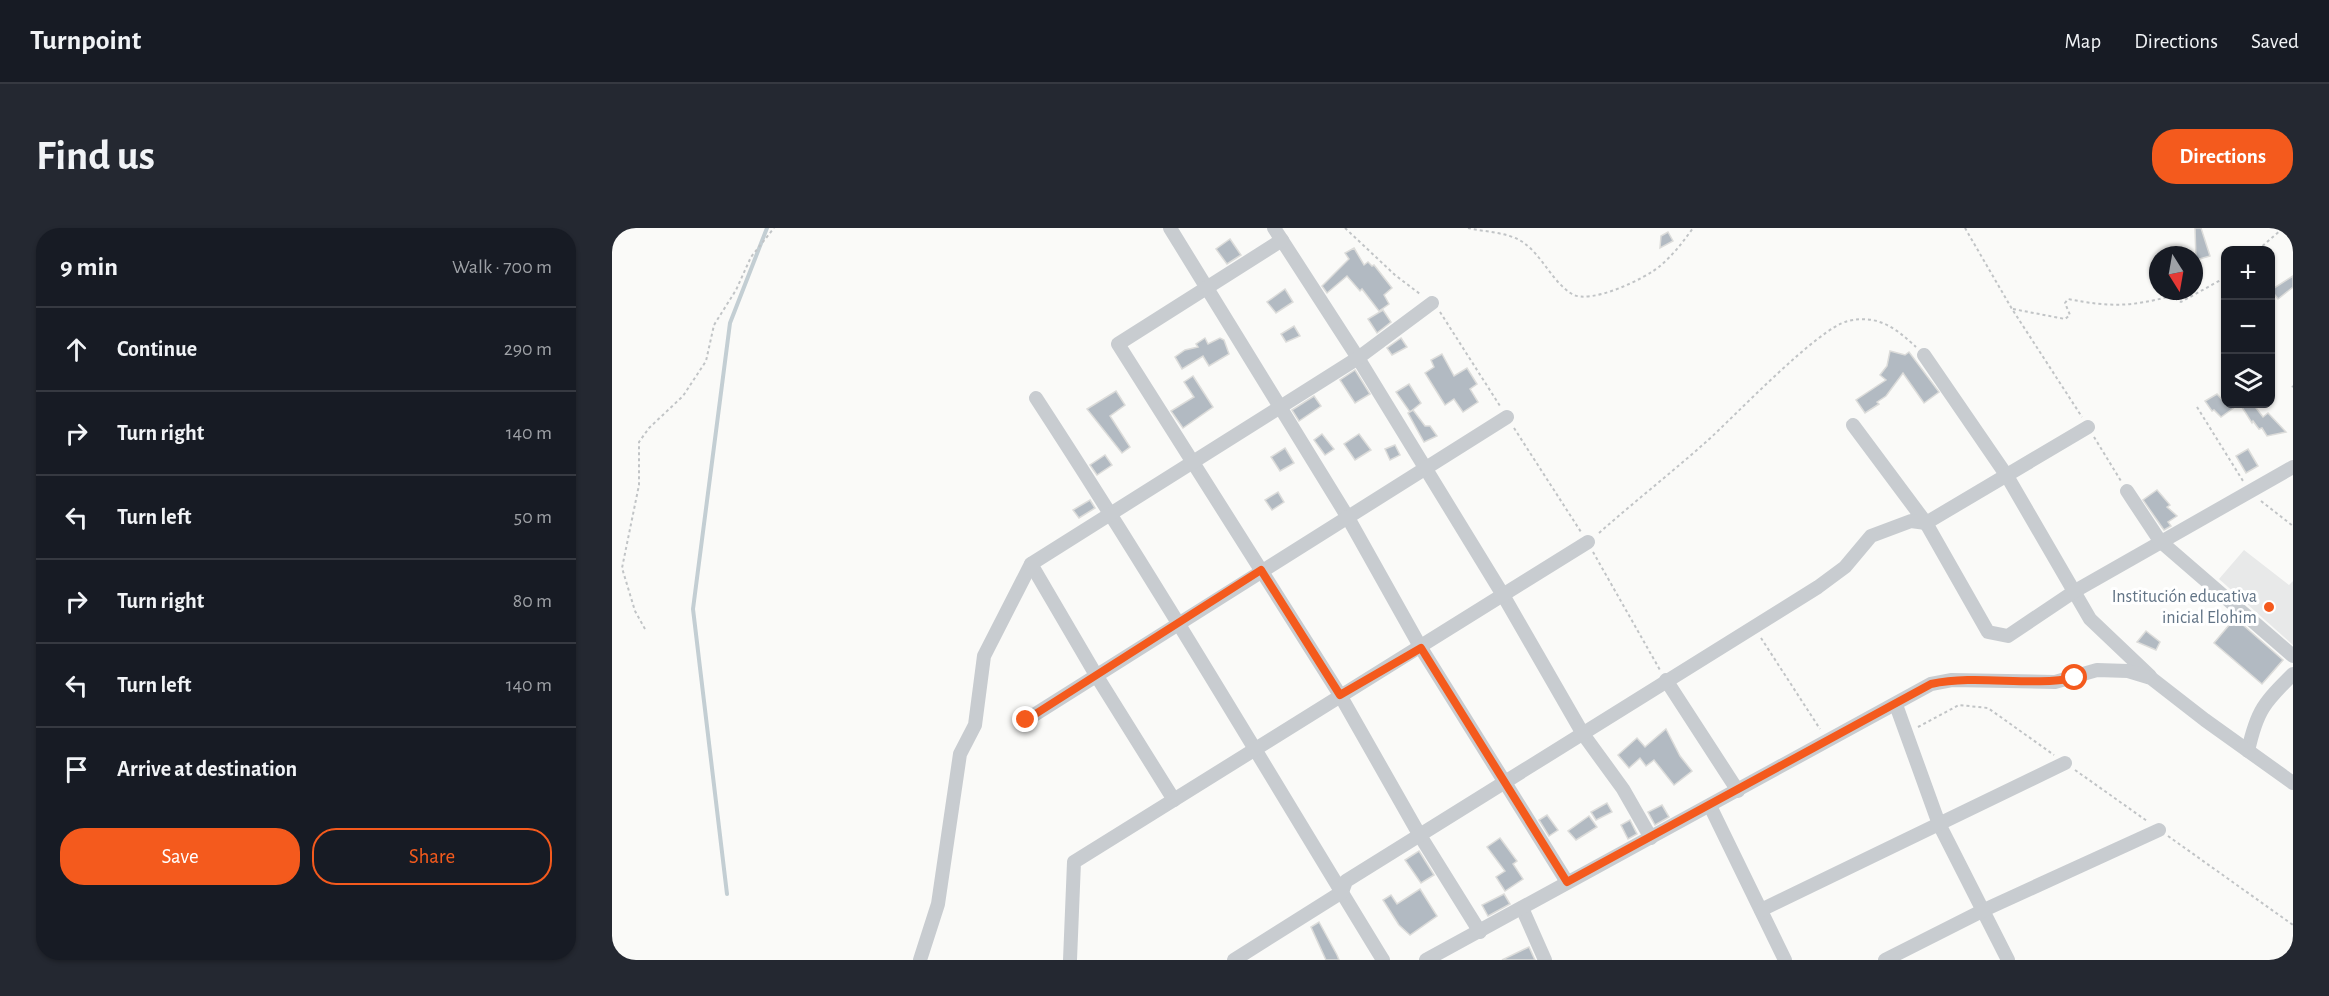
<!DOCTYPE html>
<html lang="en">
<head>
<meta charset="utf-8">
<style>
  :root { --surface:#171b24; --page:#242831; --text:#f1f3f6; --muted:#9ea1a6; --line:#363941; --accent:#f45a1d }
  body { margin:0; font-family:"Alegreya Sans",sans-serif; background:var(--page); color:var(--text) }
  .controls { position:absolute; right:18px; top:18px; display:grid; overflow:hidden; border-radius:12px; box-shadow:0 2px 4px #0004 }
  .controls button { width:54px; height:54px; display:grid; place-items:center; padding:0; border:0; border-bottom:2px solid var(--line); background:var(--surface); color:var(--text); font:30px sans-serif }
  .compass { position:absolute; left:1537px; top:18px; width:54px; height:54px; border-radius:50%; background:var(--surface); box-shadow:0 2px 4px #0004; rotate:169deg }
  .stop { position:absolute; width:18px; height:18px; margin:-14px; border:4px solid #f45a1d; border-radius:50%; background:#fff }
  .stop.end { background:#f45a1d; border-color:#fff; box-shadow:0 2px 6px #0008 }
  .list { margin:0; padding:0; list-style:none }
  h2 { display:flex; justify-content:space-between; align-items:center; height:78px; margin:0; padding:0 24px; font-size:26px }
  h2 small { font-size:20px; font-weight:400; color:var(--muted) }
  .list li { display:grid; grid-template-columns:39px 1fr auto; gap:18px; align-items:center; box-sizing:border-box; height:84px; padding:0 24px; border-top:2px solid var(--line) }
  .list b { display:block; font-size:22px; white-space:nowrap }
  .list em { font-size:20px; font-style:normal; color:var(--muted) }
  .actions { display:flex; gap:12px; padding:18px 24px }
  .actions a { flex:1; padding:14px 0; border:2px solid var(--accent); border-radius:24px; text-align:center; font-size:21px; color:var(--accent) }
  .actions .main { background:var(--accent); color:#fff }
  .icon { flex:none; width:33px; height:33px; fill:none; stroke:currentColor; stroke-width:2; stroke-linecap:round; stroke-linejoin:round }
  .map { position:relative; flex:none; width:1681px; height:732px; overflow:hidden; border-radius:24px }
  header { display:flex; align-items:center; gap:36px; box-sizing:border-box; height:84px; padding:0 30px; background:var(--surface); border-bottom:2px solid var(--line) }
  header strong { font-size:28px }
  nav { display:flex; gap:33px; margin-inline-start:auto; font-size:21px }
  .intro { display:flex; align-items:center; justify-content:space-between; box-sizing:border-box; height:144px; padding:0 36px }
  h1 { margin:0; font-size:42px }
  .button { padding:15px 27px; border-radius:24px; background:var(--accent); color:#fff; font-size:21px; font-weight:700 }
  main { display:flex; gap:36px; padding:0 36px }
  aside { flex:1; background:var(--surface); border-radius:24px; box-shadow:0 2px 4px #0004 }
  .map>svg:first-child { display:block }
  .built { fill:#e8e9e9 }
  .lines { fill:none; stroke-linecap:round; stroke-linejoin:round }
  .stream { stroke:#c3ced3; stroke-width:4 }
  .building { fill:#b2bac2; stroke:#dcdcda; stroke-width:1.5 }
  .path { stroke:#c1c4c6; stroke-width:2; stroke-dasharray:3 3; stroke-linecap:butt }
  .minor { stroke:#c8ccd0; stroke-width:14 }
  .route { stroke:#f45a1d; stroke-width:8 }
  .poi-dot { fill:#f45a1d; stroke:#fff; stroke-width:2 }
  .labels { text-anchor:middle; dominant-baseline:central; stroke-width:6; stroke-linejoin:round; paint-order:stroke }
  .poi-label { font-size:18px; fill:#627486; stroke:#fff; text-anchor:end }
</style>
</head>
<body>
<header>
<strong>Turnpoint</strong>
<nav><a>Map</a><a>Directions</a><a>Saved</a></nav>
</header>
<div class="intro"><h1>Find us</h1><a class="button">Directions</a></div>
<main>
<aside>
<h2>9 min<small>Walk · 700 m</small></h2>
<ul class="list">
<li><svg class="icon" aria-label="ahead" viewBox="0 0 24 24"><path d="M12 20V5M6 11l6-6 6 6"/></svg><div><b>Continue</b></div><em>290 m</em></li>
<li><svg class="icon" aria-label="right" viewBox="0 0 24 24"><path d="M7 20v-9h11M14 6l5 5-5 5"/></svg><div><b>Turn right</b></div><em>140 m</em></li>
<li><svg class="icon" aria-label="left" viewBox="0 0 24 24"><path d="M17 20v-9H6M10 6l-5 5 5 5"/></svg><div><b>Turn left</b></div><em>50 m</em></li>
<li><svg class="icon" aria-label="right" viewBox="0 0 24 24"><path d="M7 20v-9h11M14 6l5 5-5 5"/></svg><div><b>Turn right</b></div><em>80 m</em></li>
<li><svg class="icon" aria-label="left" viewBox="0 0 24 24"><path d="M17 20v-9H6M10 6l-5 5 5 5"/></svg><div><b>Turn left</b></div><em>140 m</em></li>
<li><svg class="icon" aria-label="arrive" viewBox="0 0 24 24"><path d="M6 21V4h12l-3 4 3 4H6"/></svg><div><b>Arrive at destination</b></div></li>
</ul>
<div class="actions"><a class="main">Save</a><a>Share</a></div>
</aside>
<div class="map">
<svg width="1681" height="732" viewBox="0 0 1681 732">
  <rect width="100%" height="100%" fill="#fafaf8"/>
  <polygon class="built" points="1632,322 1677,357 1681,353 1681,417 1607,351"/>
  <g class="lines">
    <polyline class="stream" points="115,666 81,381 118,95 155,0"/>
  </g>
  <g class="building">
    <polygon points="1583,0 1589,0 1598,28 1584,32"/>
    <polygon points="1056,4 1061,13 1048,20 1049,8"/>
    <polygon points="618,11 629,27 615,36 604,21"/>
    <polygon points="742,20 752,37 756,34 760,38 762,37 780,60 772,67 777,76 767,83 750,61 748,63 735,48 715,65 710,58 737,31 733,25"/>
    <polygon points="1681,48 1681,59 1666,71 1659,62"/>
    <polygon points="673,61 681,74 664,85 655,74"/>
    <polygon points="771,82 779,94 765,105 756,91"/>
    <polygon points="682,98 688,108 674,114 669,106"/>
    <polygon points="593,110 596,116 608,110 612,112 617,126 597,138 591,128 570,141 563,129 573,122 586,119 584,116"/>
    <polygon points="789,110 795,119 780,127 775,120"/>
    <polygon points="1278,123 1293,127 1297,124 1327,164 1312,175 1291,145 1274,168 1265,174 1267,176 1253,185 1244,172 1274,152 1268,147 1275,138"/>
    <polygon points="830,126 842,148 855,140 865,156 858,161 866,174 851,184 842,171 833,177 813,145 822,139 819,132"/>
    <polygon points="743,142 758,166 743,175 728,152"/>
    <polygon points="581,148 601,179 571,200 559,183 582,169 572,154"/>
    <polygon points="797,156 809,175 798,184 784,164"/>
    <polygon points="504,163 513,177 498,188 518,219 510,225 475,181"/>
    <polygon points="1605,166 1614,176 1627,176 1609,189 1602,182 1600,183 1593,173"/>
    <polygon points="702,168 709,178 687,193 680,182"/>
    <polygon points="1628,176 1641,176 1651,189 1656,185 1674,204 1655,208 1650,200 1647,201 1641,193 1640,195"/>
    <polygon points="801,182 813,198 818,198 825,208 812,214 796,185"/>
    <polygon points="710,206 722,221 713,227 702,212"/>
    <polygon points="747,206 759,222 743,232 732,216"/>
    <polygon points="783,217 788,227 778,232 773,221"/>
    <polygon points="673,220 682,235 668,243 659,229"/>
    <polygon points="1636,221 1646,238 1634,245 1624,228"/>
    <polygon points="493,227 500,237 485,247 478,237"/>
    <polygon points="1545,262 1558,277 1555,279 1565,288 1556,294 1559,298 1552,302 1531,272"/>
    <polygon points="666,264 672,274 660,282 653,272"/>
    <polygon points="478,272 483,280 467,290 461,282"/>
    <polygon points="1623,390 1671,432 1650,456 1602,415"/>
    <polygon points="1534,403 1548,414 1544,422 1525,414"/>
    <polygon points="1054,501 1068,528 1080,543 1062,557 1042,532 1034,538 1028,530 1017,540 1006,527 1025,510 1033,519"/>
    <polygon points="995,575 1000,584 984,592 979,584"/>
    <polygon points="1050,577 1057,589 1043,597 1036,584"/>
    <polygon points="935,587 946,602 937,608 927,592"/>
    <polygon points="977,588 985,599 964,612 956,603"/>
    <polygon points="1018,592 1025,606 1016,611 1009,597"/>
    <polygon points="888,610 905,633 901,636 911,651 893,663 884,649 893,643 875,619"/>
    <polygon points="807,623 822,647 809,655 793,632"/>
    <polygon points="808,661 825,688 798,707 787,697 771,672 779,667 785,676"/>
    <polygon points="892,666 898,676 876,688 870,677"/>
    <polygon points="707,694 725,727 727,732 714,732 699,699"/>
    <polygon points="917,719 923,732 890,732"/>
  </g>
  <g class="lines">
    <g class="path">
      <polyline points="733,0 783,47 808,66"/>
      <path d="M856,0C873,4 894,4 909,13C930,26 939,53 960,66C978,77 1033,51 1048,38C1061,27 1071,14 1081,0"/>
      <polyline points="1353,0 1400,81 1470,189"/>
      <polyline points="1646,22 1671,0"/>
      <path d="M1401,81L1453,91L1458,87L1453,75L1456,71C1497,79 1519,79 1559,68L1569,74L1614,49"/>
      <polyline points="828,84 888,178"/>
      <polyline points="1680,158 1681,159"/>
      <polyline points="1585,179 1631,253"/>
      <polyline points="902,200 969,304"/>
      <polyline points="1482,209 1509,253"/>
      <polyline points="1649,273 1681,298"/>
      <path d="M987,305C1022,274 1059,245 1094,214C1122,189 1206,100 1236,93C1265,86 1284,100 1304,119"/>
      <polyline points="981,324 1048,442"/>
      <polyline points="33,401 23,383 10,340 27,257 27,214 37,200 71,168 94,133 102,97 124,62 139,29 162,0"/>
      <polyline points="1149,410 1208,501"/>
      <polyline points="1306,499 1347,477 1376,480 1442,527"/>
      <polyline points="1463,542 1535,593"/>
      <polyline points="1556,608 1681,697"/>
    </g>
    <g class="minor">
      <polyline points="558,0 735,288 809,420 955,654"/>
      <polyline points="662,0 746,130 891,367 971,506 1011,561 1039,610"/>
      <polyline points="670,12 506,116 728,467 807,606 868,704"/>
      <polyline points="1312,127 1395,248 1478,391 1538,448"/>
      <path d="M424,170C544,354 656,544 771,732"/>
      <polyline points="1241,197 1314,295 1376,404 1396,408 1463,363 1681,239"/>
      <polyline points="1515,263 1548,313 1681,428"/>
      <polyline points="419,336 484,447 562,572"/>
      <polyline points="1054,452 1126,563"/>
      <polyline points="1284,477 1327,596 1396,732"/>
      <polyline points="414,492 895,189"/>
      <path d="M1636,523C1645,482 1652,475 1681,446"/>
      <polyline points="1098,578 1173,732"/>
      <polyline points="910,680 933,732"/>
      <polyline points="1149,682 1453,535"/>
      <polyline points="308,732 326,676 348,526 363,497 372,428 419,336 746,130 820,75"/>
      <polyline points="458,732 462,634 976,314"/>
      <polyline points="622,732 730,664 734,653 1206,359 1233,339 1259,308 1299,293 1314,295 1476,199"/>
      <polyline points="814,732 1319,456 1340,452 1443,454 1485,442 1516,443 1539,450 1593,492 1681,555"/>
      <polyline points="1273,732 1372,682 1547,602"/>
    </g>
  </g>
  <g class="lines">
    <path class="route" d="M414,492L649,342L728,467L809,420L955,654L1319,456C1366,446 1416,459 1463,450"/>
  </g>
  <circle class="poi-dot" cx="1657" cy="379" r="6"/>
  <g class="labels">
    <g class="poi-label">
      <text x="1645" y="369">Institución educativa<tspan x="1645" dy="21">inicial Elohim</tspan></text>
    </g>
  </g>
</svg>
<div class="controls">
<button>+</button>
<button>−</button>
<button><svg class="icon" aria-label="layers" viewBox="0 0 24 24"><path d="M12 4l9 5-9 5-9-5zM3 14l9 5 9-5"/></svg></button>
</div>
<svg class="compass" viewBox="-18 -18 36 36"><path d="M0-13l5 13h-10z" fill="#e53935"/><path d="M0 13l5-13h-10z" fill="#9ea1a6"/></svg>
<div class="stop" style="left:1463px;top:450px"></div>
<div class="stop end" style="left:414px;top:492px"></div>
</div>
</main>
</body>
</html>
